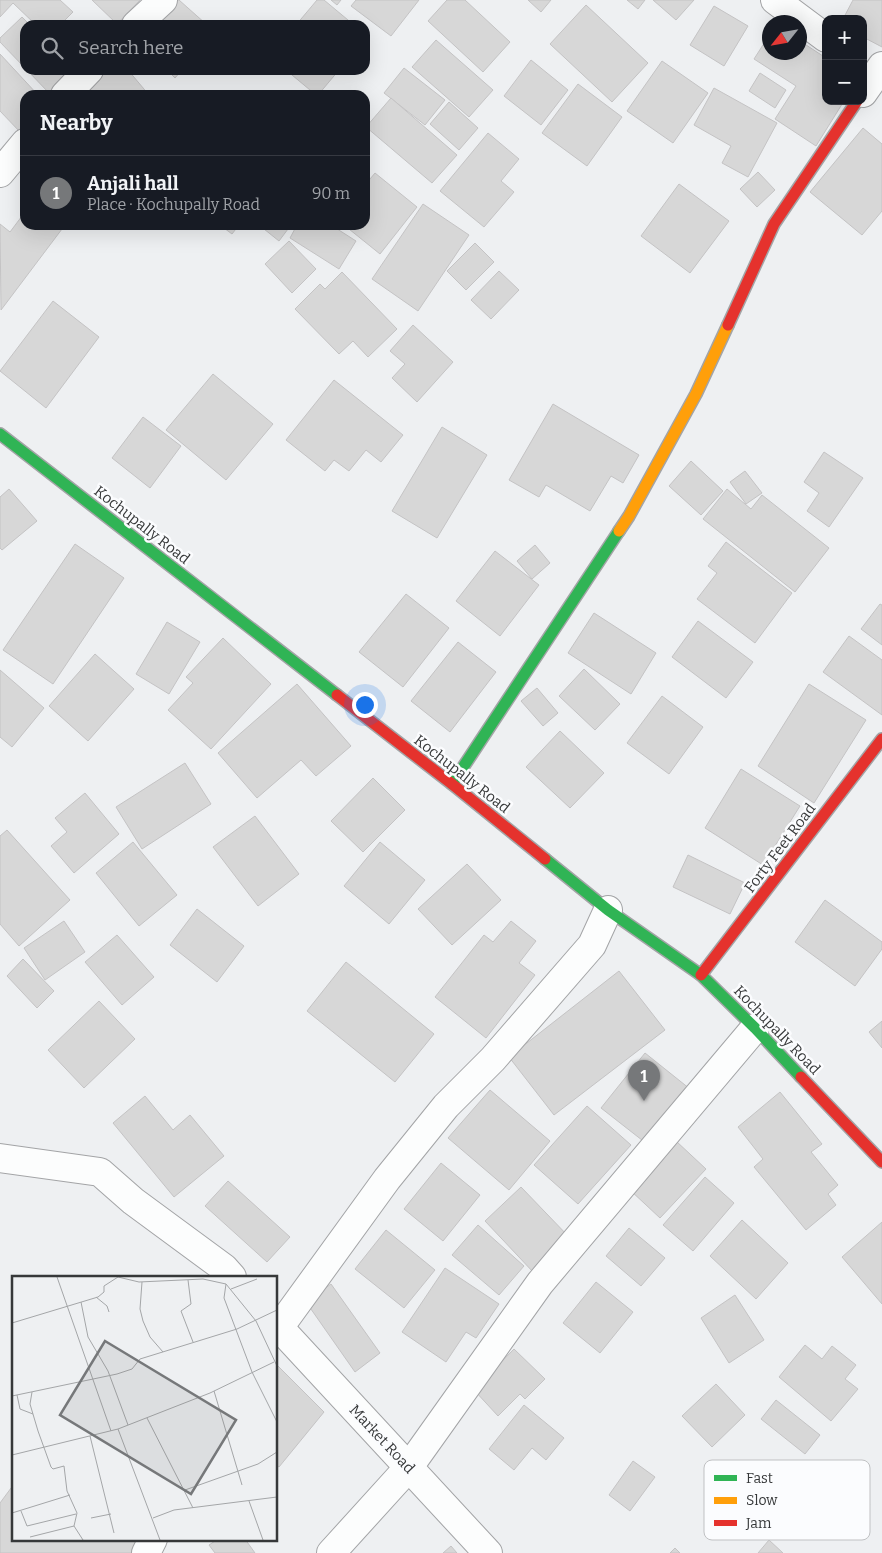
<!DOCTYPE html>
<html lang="en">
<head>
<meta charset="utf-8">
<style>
  :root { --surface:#171b24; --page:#20242c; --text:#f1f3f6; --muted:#9ea1a6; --line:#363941; --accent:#76787a }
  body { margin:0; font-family:Bitter,serif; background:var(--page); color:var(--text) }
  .controls { position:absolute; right:15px; top:15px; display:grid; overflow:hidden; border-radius:10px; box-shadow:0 5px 20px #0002 }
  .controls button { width:45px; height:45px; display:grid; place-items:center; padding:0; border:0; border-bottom:1px solid var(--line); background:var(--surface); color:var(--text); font:25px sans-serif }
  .compass { position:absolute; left:762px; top:15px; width:45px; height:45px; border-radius:50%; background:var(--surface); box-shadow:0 5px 20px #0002; rotate:239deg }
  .you { position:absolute; left:364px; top:704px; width:18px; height:18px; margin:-12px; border:4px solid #fff; border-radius:50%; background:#1a73e8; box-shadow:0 0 0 8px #1a73e833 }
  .badge { display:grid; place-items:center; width:32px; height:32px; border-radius:50%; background:var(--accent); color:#fff; font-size:16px; font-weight:700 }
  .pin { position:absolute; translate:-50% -41px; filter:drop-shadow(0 1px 2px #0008) }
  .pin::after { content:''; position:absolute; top:26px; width:18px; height:15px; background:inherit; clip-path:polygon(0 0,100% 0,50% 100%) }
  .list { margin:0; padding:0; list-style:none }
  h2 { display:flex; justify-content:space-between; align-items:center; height:65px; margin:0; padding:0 20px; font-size:21px }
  h2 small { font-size:16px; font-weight:400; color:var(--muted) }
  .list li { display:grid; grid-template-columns:32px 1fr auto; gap:15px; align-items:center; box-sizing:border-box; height:75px; padding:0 20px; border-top:1px solid var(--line) }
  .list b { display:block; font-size:19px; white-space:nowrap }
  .list p { margin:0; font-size:16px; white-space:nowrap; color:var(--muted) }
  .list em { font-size:16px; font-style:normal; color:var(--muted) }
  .icon { flex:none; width:28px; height:28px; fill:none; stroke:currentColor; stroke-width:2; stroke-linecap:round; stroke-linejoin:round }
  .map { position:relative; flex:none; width:882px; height:1553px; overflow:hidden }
  .search { position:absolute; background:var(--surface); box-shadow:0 5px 20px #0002; left:20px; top:20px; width:350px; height:55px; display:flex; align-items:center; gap:12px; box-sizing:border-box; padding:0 18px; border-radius:15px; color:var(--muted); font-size:19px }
  .panel { position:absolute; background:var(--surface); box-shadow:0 5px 20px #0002; left:20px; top:90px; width:350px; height:140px; border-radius:15px }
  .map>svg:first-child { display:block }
  .building { fill:#d7d7d7; stroke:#c4c3c4 }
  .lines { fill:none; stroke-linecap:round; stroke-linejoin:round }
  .street-casing { stroke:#a3a4a6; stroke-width:30 }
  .fast-casing { stroke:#a3a4a6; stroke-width:14 }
  .slow-casing { stroke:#a3a4a6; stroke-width:14 }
  .jam-casing { stroke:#a3a4a6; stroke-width:14 }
  .street { stroke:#fcfdfd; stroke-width:28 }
  .fast { stroke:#30b455; stroke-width:11 }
  .slow { stroke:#ff9f0a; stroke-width:11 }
  .jam { stroke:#e5322d; stroke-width:11 }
  .labels { text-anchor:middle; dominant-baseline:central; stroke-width:5; stroke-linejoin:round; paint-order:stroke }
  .street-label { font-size:15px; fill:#363839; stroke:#fbfcfe }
  .inset-road { fill:none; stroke:#a4a6a8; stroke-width:1 }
  .view { fill:#76787a; fill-opacity:0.15; stroke:#76787a; stroke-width:2.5 }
  .inset-edge { fill:none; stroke:#363839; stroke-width:2.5 }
  .key { fill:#fbfcfe; stroke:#c0c1c3; stroke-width:1 }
  .key-label { font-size:14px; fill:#363839 }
</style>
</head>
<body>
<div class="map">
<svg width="882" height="1553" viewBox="0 0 882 1553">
  <rect width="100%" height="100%" fill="#eef0f2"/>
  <g class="building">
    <polygon points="0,0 60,0 73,12 60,25 36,25 13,3 0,17"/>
    <polygon points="92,0 140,0 117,24"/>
    <polygon points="174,0 179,0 206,24 151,25"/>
    <polygon points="317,0 324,0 354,25 296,25"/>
    <polygon points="331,0 341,0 337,5"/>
    <polygon points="356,0 419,0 391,36 351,6"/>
    <polygon points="447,0 465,0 510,42 483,72 428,21"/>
    <polygon points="528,0 551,0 541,12"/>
    <polygon points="627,0 645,0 638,9"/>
    <polygon points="653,0 694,0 676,20"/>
    <polygon points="853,0 882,0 882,47 863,37 863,19 843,19"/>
    <polygon points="586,5 648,63 612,102 550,44"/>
    <polygon points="714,6 748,26 724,66 690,45"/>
    <polygon points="22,17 30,25 25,25 25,68 0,42 0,38"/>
    <polygon points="770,34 770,52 800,52 800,41 826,58 826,101 844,101 816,146 775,119 796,86 754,59"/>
    <polygon points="436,40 493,90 469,117 412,67"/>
    <polygon points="0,54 38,95 25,95 25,129 21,133 0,111"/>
    <polygon points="531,60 568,90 541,125 504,96"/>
    <polygon points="662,61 708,93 673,143 627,111"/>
    <polygon points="404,68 445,100 425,125 384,93"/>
    <polygon points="27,70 73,70 49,93"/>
    <polygon points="98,70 128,70 149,95 71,95"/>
    <polygon points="167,70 182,70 175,78"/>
    <polygon points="286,70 339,70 318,95 316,95"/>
    <polygon points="760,73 786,90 775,108 749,91"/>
    <polygon points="578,84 622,117 587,166 542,133"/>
    <polygon points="714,88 777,123 748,177 722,163 731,146 694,125"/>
    <polygon points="391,98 457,155 432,183 366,127"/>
    <polygon points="449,102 478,128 459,150 430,124"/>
    <polygon points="863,128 882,144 882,211 862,235 810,192"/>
    <polygon points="488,133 519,159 501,181 514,192 484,227 440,191"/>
    <polygon points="758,172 775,190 757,207 740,189"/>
    <polygon points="375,173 417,207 380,254 344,225 365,225 365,185"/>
    <polygon points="679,184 729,221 690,273 641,236"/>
    <polygon points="423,204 469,235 418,311 372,279"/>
    <polygon points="25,212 25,225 65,225 1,310 0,224 10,232"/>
    <polygon points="220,225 239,225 232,234"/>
    <polygon points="259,225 291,225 279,241"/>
    <polygon points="297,225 331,225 356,241 339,269 290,238"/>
    <polygon points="289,241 316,269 292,293 265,264"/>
    <polygon points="475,243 494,262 466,290 447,271"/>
    <polygon points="499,271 519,290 491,319 471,300"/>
    <polygon points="342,272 397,329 368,357 353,341 339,354 295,309 320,284 325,289"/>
    <polygon points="53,301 99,337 46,408 0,371"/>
    <polygon points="413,325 453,362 417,402 392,378 405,364 390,351"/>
    <polygon points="213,374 273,424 226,480 166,430"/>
    <polygon points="334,380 403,435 381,462 366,450 349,471 334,460 325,471 286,440"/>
    <polygon points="553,404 639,455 623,483 611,476 590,511 546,485 539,497 509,480"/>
    <polygon points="143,417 181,446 150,488 112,458"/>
    <polygon points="442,427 487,455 437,538 392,511"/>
    <polygon points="824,452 863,478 829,527 807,511 819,493 804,482"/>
    <polygon points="691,461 723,491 701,515 669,486"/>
    <polygon points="745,471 762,493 746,504 730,482"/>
    <polygon points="9,489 37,521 2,550 0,548 0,497"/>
    <polygon points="727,489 751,509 762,495 829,548 795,592 703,519"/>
    <polygon points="726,542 792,593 755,643 697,599 717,573 708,566"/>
    <polygon points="75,544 124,578 53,684 3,650"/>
    <polygon points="535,545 550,563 532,579 517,561"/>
    <polygon points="495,551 539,585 500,636 456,601"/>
    <polygon points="406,594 449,628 403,687 359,652"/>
    <polygon points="880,604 882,605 882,645 861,629"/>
    <polygon points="594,613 656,653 631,694 568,653"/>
    <polygon points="698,621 753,662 726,698 672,657"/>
    <polygon points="167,622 200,642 169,694 136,674"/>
    <polygon points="849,636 882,660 882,715 823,672"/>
    <polygon points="223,638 271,684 211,749 168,710 193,683 186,677"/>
    <polygon points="458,642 496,672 450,732 411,701"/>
    <polygon points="95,654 134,689 88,741 49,706"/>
    <polygon points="584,669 620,704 595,730 559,696"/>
    <polygon points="0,670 44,708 12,747 0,737"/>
    <polygon points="297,684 351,746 316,776 301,760 257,798 218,753"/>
    <polygon points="809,684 866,720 814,803 758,766"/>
    <polygon points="537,688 558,713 543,726 521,701"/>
    <polygon points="662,696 703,727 669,774 627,743"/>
    <polygon points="560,731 604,773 570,808 526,767"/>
    <polygon points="185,763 211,804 142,849 116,807"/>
    <polygon points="741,769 800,806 763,865 705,828"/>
    <polygon points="373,778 405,810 363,852 331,821"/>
    <polygon points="85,793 119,834 74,873 51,846 67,832 55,818"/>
    <polygon points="255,816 299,874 258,906 213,847"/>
    <polygon points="7,830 70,900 19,946 0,924 0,836"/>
    <polygon points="133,842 177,895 139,926 96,873"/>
    <polygon points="380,842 425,880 389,924 344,886"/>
    <polygon points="688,855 745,883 730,914 673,887"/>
    <polygon points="467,864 501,900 452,945 418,909"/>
    <polygon points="825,900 882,942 882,949 855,986 795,942"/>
    <polygon points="197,909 244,946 217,982 170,945"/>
    <polygon points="64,921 85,952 45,980 24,948"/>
    <polygon points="511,921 536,941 519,963 535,975 486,1038 435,997 484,935 493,942"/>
    <polygon points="117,935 154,977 122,1005 85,962"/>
    <polygon points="23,959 54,991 37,1008 7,976"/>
    <polygon points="346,962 434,1034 395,1082 307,1011"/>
    <polygon points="619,971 665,1030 554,1115 509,1057"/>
    <polygon points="99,1001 135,1039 84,1088 48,1050"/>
    <polygon points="882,1021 882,1048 869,1032"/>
    <polygon points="645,1053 690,1089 647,1144 601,1108"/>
    <polygon points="490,1090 550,1141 509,1190 448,1138"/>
    <polygon points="780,1092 822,1144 811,1152 838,1185 828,1194 836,1205 806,1230 754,1167 763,1159 738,1127"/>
    <polygon points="145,1096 173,1130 190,1115 224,1156 174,1197 113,1123"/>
    <polygon points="587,1106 631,1145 578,1204 534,1165"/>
    <polygon points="676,1141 706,1169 660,1218 630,1190"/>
    <polygon points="441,1163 480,1195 443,1241 404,1209"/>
    <polygon points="705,1177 734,1203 693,1251 663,1225"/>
    <polygon points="228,1181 290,1237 267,1262 205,1206"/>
    <polygon points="521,1187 570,1238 534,1273 485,1221"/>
    <polygon points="742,1220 788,1263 756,1299 710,1256"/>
    <polygon points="882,1222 882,1304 842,1257"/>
    <polygon points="478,1225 524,1266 499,1295 452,1255"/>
    <polygon points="629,1228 665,1258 641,1286 606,1256"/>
    <polygon points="386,1230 435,1270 404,1308 355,1269"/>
    <polygon points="445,1268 499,1304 476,1338 466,1332 446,1362 402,1332"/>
    <polygon points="596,1282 633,1312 600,1353 563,1323"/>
    <polygon points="331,1284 380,1353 355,1372 306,1302"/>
    <polygon points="735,1295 764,1340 729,1363 701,1318"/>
    <polygon points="805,1345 822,1359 832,1346 856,1365 845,1379 858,1389 831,1421 779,1377"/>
    <polygon points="514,1349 545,1379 525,1399 520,1394 498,1416 474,1390"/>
    <polygon points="276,1364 324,1412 279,1467 276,1465"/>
    <polygon points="716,1384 745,1415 712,1447 682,1416"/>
    <polygon points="776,1400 820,1435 805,1454 761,1419"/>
    <polygon points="524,1405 564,1438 546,1460 532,1448 514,1470 489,1449"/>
    <polygon points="633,1461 655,1477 630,1511 609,1495"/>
    <polygon points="846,1478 870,1505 857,1516 833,1489"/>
    <polygon points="14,1484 14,1539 142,1539 134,1553 0,1553 0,1503"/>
    <polygon points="218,1539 245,1539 255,1553 215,1553 209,1545"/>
    <polygon points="769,1540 783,1553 758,1553"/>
    <polygon points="451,1546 457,1553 443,1553"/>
    <polygon points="675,1548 680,1553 670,1553"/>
  </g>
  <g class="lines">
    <g class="street-casing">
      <g id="street">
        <polyline points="775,0 826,38"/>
        <polyline points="136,25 163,0"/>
        <polyline points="863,93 882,66"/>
        <polyline points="65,95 89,70"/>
        <polyline points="0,173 25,143"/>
        <polyline points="0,1158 100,1172 133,1201 224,1268 232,1277"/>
        <polyline points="276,1324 488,1553"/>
        <polyline points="276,1332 387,1179 446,1106 493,1059 592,945 608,910"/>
        <polyline points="146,1553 153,1539"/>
        <polyline points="331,1553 409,1467 540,1283 755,1028"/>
      </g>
    </g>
    <g class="fast-casing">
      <g id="fast">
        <polyline points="0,434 337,695"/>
        <polyline points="452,784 619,531"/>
        <polyline points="545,859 608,910 701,975 755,1028 801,1077"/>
      </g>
    </g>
    <g class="slow-casing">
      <polyline id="slow" points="619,531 629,516 696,394 728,325"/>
    </g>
    <g class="jam-casing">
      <g id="jam">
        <polyline points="728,325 774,224 857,101"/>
        <polyline points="337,695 452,784 545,859"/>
        <polyline points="701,975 882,739"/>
        <polyline points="801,1077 882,1162"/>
      </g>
    </g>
    <use href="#street" class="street"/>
    <use href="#fast" class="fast"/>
    <use href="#slow" class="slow"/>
    <use href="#jam" class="jam"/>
  </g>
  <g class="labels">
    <g class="street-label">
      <text transform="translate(142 525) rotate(38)">Kochupally Road</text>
      <text transform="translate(462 774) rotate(38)">Kochupally Road</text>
      <text transform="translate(780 848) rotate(-53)">Forty Feet Road</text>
      <text transform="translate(777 1030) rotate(46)">Kochupally Road</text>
      <text transform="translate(382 1439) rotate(47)">Market Road</text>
    </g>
  </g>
  <g transform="translate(12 1276)">
    <rect width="265" height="265" fill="#eef0f2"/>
    <path class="inset-road" d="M45,1L99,155M106,1L127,6L191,3L214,8L244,45L265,90M176,4L179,28L169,35L181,66M130,6L128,33L131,45L138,61L151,76M214,8L212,22L240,96L265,146M219,13L245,3M84,21L95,30L97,36M69,26L76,61L96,95L116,149M0,47L86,21L92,16V10L106,1M202,115L230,209M20,116L18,128L26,155L39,191L41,193L52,190L55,215L65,237L62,250L71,264M5,119L8,133L21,138M0,120L105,98L120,93L128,83L225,53L265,34M135,142L181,232M106,153L148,264M78,160L102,257M0,179L106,153L198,117L262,86M173,214L246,188L265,176M237,225L251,264M9,235L15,250L64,238M0,237L58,219M79,242L99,238M141,242L162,234L265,221M18,261L62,250"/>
    <path class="view" d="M93,65L224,144L179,218L48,139Z"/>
    <rect width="265" height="265" class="inset-edge"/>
  </g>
  <rect x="704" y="1460" width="166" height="80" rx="8" class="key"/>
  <rect x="714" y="1475" width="23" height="6" fill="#30b455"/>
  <rect x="714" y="1497" width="23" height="7" fill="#ff9f0a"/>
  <rect x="714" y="1520" width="23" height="6" fill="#e5322d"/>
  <g class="key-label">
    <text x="746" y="1483">Fast</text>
    <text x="746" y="1505">Slow</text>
    <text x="746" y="1528">Jam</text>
  </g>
</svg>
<div class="controls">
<button>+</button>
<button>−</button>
</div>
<svg class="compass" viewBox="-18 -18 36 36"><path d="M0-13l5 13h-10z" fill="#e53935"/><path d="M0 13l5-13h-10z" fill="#9ea1a6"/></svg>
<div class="you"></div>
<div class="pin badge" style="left:644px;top:1101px">1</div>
<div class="search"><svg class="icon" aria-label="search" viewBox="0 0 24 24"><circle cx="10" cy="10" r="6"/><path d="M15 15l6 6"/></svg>Search here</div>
<section class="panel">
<h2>Nearby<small></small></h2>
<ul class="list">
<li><span class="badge">1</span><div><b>Anjali hall</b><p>Place · Kochupally Road</p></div><em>90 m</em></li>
</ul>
</section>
</div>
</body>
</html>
